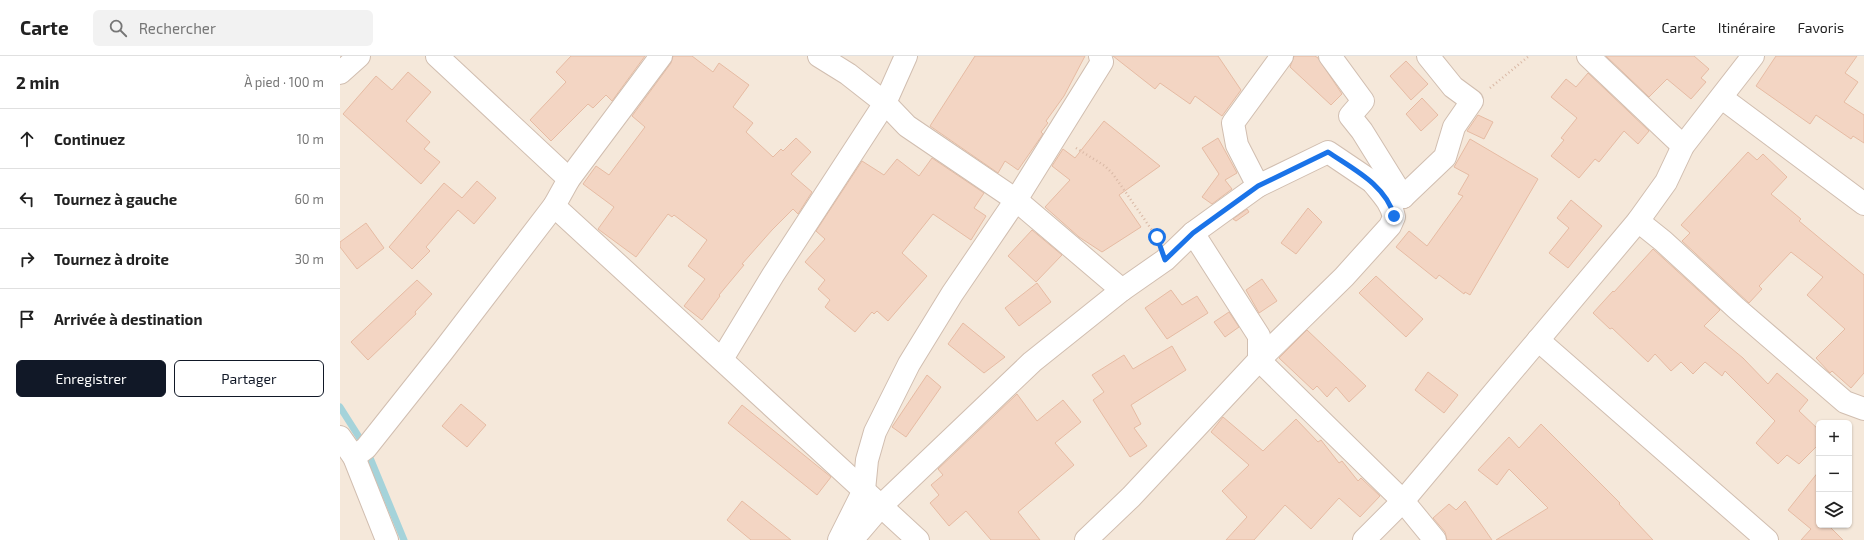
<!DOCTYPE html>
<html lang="fr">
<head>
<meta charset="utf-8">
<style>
  :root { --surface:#fff; --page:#f2f2f2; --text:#222; --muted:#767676; --line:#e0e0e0; --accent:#111827 }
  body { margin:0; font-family:"Exo 2",sans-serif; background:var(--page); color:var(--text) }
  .controls { position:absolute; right:12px; bottom:12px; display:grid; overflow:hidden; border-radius:6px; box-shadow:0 1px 3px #0004 }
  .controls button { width:36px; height:36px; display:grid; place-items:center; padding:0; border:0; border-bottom:1px solid var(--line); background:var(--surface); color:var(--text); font:20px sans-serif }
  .stop { position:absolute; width:12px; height:12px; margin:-9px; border:3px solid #1a73e8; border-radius:50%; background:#fff }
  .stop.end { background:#1a73e8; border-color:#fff; box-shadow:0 1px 4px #0008 }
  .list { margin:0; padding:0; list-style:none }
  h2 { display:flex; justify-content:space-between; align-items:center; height:52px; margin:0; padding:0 16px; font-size:17px }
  h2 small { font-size:13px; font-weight:400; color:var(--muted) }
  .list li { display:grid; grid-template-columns:26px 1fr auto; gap:12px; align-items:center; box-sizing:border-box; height:60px; padding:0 16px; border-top:1px solid var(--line) }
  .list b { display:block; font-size:15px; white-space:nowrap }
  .list em { font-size:13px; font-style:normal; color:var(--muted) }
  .actions { display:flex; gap:8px; padding:12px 16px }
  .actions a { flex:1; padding:9px 0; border:1px solid var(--accent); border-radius:6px; text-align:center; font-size:14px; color:var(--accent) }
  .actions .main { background:var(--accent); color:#fff }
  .icon { flex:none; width:22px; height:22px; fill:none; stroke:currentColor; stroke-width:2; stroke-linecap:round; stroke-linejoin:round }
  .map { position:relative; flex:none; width:1524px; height:484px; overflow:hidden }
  header { display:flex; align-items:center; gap:24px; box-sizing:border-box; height:56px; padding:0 20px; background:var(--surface); border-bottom:1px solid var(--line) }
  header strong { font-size:19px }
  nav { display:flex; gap:22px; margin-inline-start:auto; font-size:14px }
  .search { width:280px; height:36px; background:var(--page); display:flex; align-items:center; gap:10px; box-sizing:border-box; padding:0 14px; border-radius:6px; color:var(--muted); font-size:15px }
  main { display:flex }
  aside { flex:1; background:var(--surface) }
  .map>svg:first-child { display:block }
  .residential { fill:#f5e8da; fill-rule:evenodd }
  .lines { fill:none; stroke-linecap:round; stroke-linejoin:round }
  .stream { stroke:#a5d3da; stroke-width:7 }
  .building { fill:#f3d5c3; stroke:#e6bba3 }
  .minor-casing { stroke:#d1beb0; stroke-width:24 }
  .path { stroke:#d9b8a5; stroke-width:2.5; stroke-dasharray:1 3; stroke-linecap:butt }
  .minor { stroke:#fff; stroke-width:22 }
  .route { stroke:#1a73e8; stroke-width:5 }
</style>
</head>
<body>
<header>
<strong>Carte</strong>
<div class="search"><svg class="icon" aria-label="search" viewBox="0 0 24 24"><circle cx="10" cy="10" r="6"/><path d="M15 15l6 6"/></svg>Rechercher</div>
<nav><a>Carte</a><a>Itinéraire</a><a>Favoris</a></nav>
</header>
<main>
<aside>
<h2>2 min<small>À pied · 100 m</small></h2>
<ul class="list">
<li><svg class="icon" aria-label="ahead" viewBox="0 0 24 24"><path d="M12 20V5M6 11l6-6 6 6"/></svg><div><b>Continuez</b></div><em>10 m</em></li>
<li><svg class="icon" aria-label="left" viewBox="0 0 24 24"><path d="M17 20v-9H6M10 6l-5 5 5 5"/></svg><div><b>Tournez à gauche</b></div><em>60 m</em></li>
<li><svg class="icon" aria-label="right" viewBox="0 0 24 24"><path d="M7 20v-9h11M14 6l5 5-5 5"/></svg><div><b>Tournez à droite</b></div><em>30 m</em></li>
<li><svg class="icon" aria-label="arrive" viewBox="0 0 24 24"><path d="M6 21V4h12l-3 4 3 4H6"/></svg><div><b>Arrivée à destination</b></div></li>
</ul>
<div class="actions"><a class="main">Enregistrer</a><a>Partager</a></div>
</aside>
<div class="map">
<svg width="1524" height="484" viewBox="0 0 1524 484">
  <rect width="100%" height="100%" fill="#fdf6ec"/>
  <path class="residential" d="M0,0H1524V484H0ZM1479,367H1509V469H1479Z"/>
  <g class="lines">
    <polyline class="stream" points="0,351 26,392 64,484"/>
  </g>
  <g class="building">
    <polygon points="231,0 305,0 272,45 266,39 253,52 248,48 211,85 190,64 226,26 216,16"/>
    <polygon points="333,0 352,0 373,16 379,7 409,29 393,51 413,67 406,76 433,101 441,93 443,95 456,82 471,96 451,118 472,136 458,158 453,153 432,174 402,208 404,209 379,239 380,240 362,264 344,250 365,223 348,210 367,184 334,159 332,161 328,158 296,201 258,173 274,151 243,128 256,110 269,119 305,71 292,60 331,7"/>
    <polygon points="635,0 745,0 724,40 706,65 708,67 701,76 703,78 678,114 665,105 658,117 590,70"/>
    <polygon points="773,0 878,0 901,34 882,60 855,40 850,48 820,27 815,33"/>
    <polygon points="954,0 975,0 978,2 1002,38 991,49 950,11"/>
    <polygon points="1266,0 1354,0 1369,13 1361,22 1366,26 1351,43 1327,23 1309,41"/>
    <polygon points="1436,0 1517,0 1505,17 1518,26 1504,46 1524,59 1524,87 1513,80 1511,83 1476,59 1470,68 1416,30"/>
    <polygon points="1066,5 1088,28 1071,44 1050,20"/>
    <polygon points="68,16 91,36 66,65 90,86 84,93 100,106 81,128 3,58 36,20 52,34"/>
    <polygon points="1248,17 1309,75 1298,88 1284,75 1259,106 1255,103 1239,122 1211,100 1224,84 1221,82 1237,62 1211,41 1226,23 1236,31"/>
    <polygon points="1082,42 1098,59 1081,75 1066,58"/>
    <polygon points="1138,59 1153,66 1144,83 1127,75"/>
    <polygon points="764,65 820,110 779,139 801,171 762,196 739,181 705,151 730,124 712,110 723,93 735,102"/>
    <polygon points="878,82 897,117 885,124 892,133 872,148 862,141 879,118 862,92"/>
    <polygon points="1130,83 1198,123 1130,239 1125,236 1124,238 1099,219 1096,223 1056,191 1069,175 1087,190 1123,140 1118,138 1129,119 1114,111"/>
    <polygon points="1408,96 1417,104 1423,98 1447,121 1431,138 1461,163 1459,165 1524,219 1524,317 1511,332 1492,315 1490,317 1476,302 1505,273 1467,239 1483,221 1451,196 1419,230 1422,233 1409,247 1342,185 1350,177 1341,169"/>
    <polygon points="592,102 644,137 634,152 646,160 631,184 593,158 562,197 587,220 548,265 537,255 534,258 532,256 515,276 485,251 490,244 478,233 485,224 465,206 485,183 476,175 522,105 544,119 557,103 579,120"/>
    <polygon points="137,125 156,142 134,168 118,154 86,191 90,195 72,213 49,191 104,127 122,142"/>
    <polygon points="1231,144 1262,170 1228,212 1209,197 1229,172 1217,162"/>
    <polygon points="968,152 982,166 956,198 941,187"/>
    <polygon points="907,153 909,156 896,165 893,163"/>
    <polygon points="26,167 44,192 17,213 0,191 0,186"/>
    <polygon points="692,174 722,199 696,226 668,200"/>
    <polygon points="1313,193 1380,254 1364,270 1403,302 1428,328 1437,317 1468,344 1459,355 1479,374 1479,388 1459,408 1447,399 1438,408 1416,387 1435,365 1385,315 1382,320 1365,306 1353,318 1341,306 1331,315 1315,298 1308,306 1272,272 1270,273 1253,257 1273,235 1274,236"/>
    <polygon points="1036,220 1083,263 1066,281 1019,237"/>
    <polygon points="922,223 937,245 919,257 906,234"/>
    <polygon points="77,224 92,238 75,256 76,258 28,304 11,286"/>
    <polygon points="697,227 711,246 679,270 665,252"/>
    <polygon points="831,234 842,249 857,240 868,257 827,283 805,252"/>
    <polygon points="889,256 899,271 885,281 874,266"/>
    <polygon points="623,267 665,301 644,317 608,288"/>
    <polygon points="967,274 1026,330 1009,346 996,331 987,341 977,330 973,334 939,302"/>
    <polygon points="832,290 846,314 791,349 801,368 794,372 807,390 790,401 753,344 764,336 752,319 784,299 793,313"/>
    <polygon points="1088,316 1118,339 1104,357 1075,334"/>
    <polygon points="587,319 601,331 566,381 552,371"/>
    <polygon points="677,338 697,365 723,344 741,366 715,387 734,409 678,456 700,484 651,484 626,455 609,470 590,447 599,439 591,429 603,419 598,413"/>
    <polygon points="121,348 146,369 127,391 102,370"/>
    <polygon points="402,349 491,421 477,439 388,367"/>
    <polygon points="883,361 923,395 956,363 978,386 981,384 999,407 1002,405 1018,425 1021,422 1040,440 1020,461 999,442 971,473 945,449 914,484 886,484 907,461 882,435 909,409 871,376"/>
    <polygon points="1201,368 1280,447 1279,448 1313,484 1156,484 1208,452 1169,413 1157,429 1138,414 1169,381 1179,392"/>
    <polygon points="1479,415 1479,469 1488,469 1503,484 1461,484 1471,473 1448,454"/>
    <polygon points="402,445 451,484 411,484 387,464"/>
    <polygon points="1125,445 1152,484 1107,484 1105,476 1093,462 1109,448 1116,454"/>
  </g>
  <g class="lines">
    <g class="minor-casing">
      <g id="minor">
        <polyline points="97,0 229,123"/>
        <polyline points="479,0 508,18 545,47 567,70 676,144 782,234 825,204 853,177 918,130 988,96 1031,125 1063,141"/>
        <polyline points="990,0 1023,45 1010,60 1022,75 1063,141"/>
        <polyline points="1248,0 1343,90"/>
        <polyline points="0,17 19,0"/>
        <polyline points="1382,42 1524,148"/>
        <polyline points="918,130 897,89 893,67 942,0"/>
        <polyline points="1063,141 1105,101 1114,71 1132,45 1113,31 1088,0"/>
        <polyline points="214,150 578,484"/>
        <polyline points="1298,165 1323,185 1396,252 1505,346 1524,353"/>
        <polyline points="853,177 919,280 919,304 1063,445 1095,484"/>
        <polyline points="1198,284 1427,484"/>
        <polyline points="382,303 433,219 545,47 566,0"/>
        <polyline points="0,381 14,401 47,484"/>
        <polyline points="14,401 26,392 103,295 214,150 229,123 321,0"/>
        <polyline points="499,484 524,434 527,404 535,376 569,308 612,238 676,144 762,6 760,0"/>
        <polyline points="512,484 541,450 692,306 782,234"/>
        <path d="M746,484L791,441L919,304L1004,221L1050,170L1054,161C1051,147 1043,139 1034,128"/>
        <polyline points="1024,484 1063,445 1298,165 1326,126 1343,90 1413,0"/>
      </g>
    </g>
    <g class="path">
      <polyline points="1150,32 1189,0"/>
      <polyline points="736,92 765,110 773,118 816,180"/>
    </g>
    <use href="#minor" class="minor"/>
  </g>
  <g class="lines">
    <path class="route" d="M817,181L825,204L853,177L918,130L988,96C1013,113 1046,129 1054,160"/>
  </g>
</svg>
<div class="controls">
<button>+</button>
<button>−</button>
<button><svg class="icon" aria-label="layers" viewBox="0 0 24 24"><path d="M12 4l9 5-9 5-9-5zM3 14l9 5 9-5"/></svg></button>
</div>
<div class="stop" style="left:817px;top:181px"></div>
<div class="stop end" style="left:1054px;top:160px"></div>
</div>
</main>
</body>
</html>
